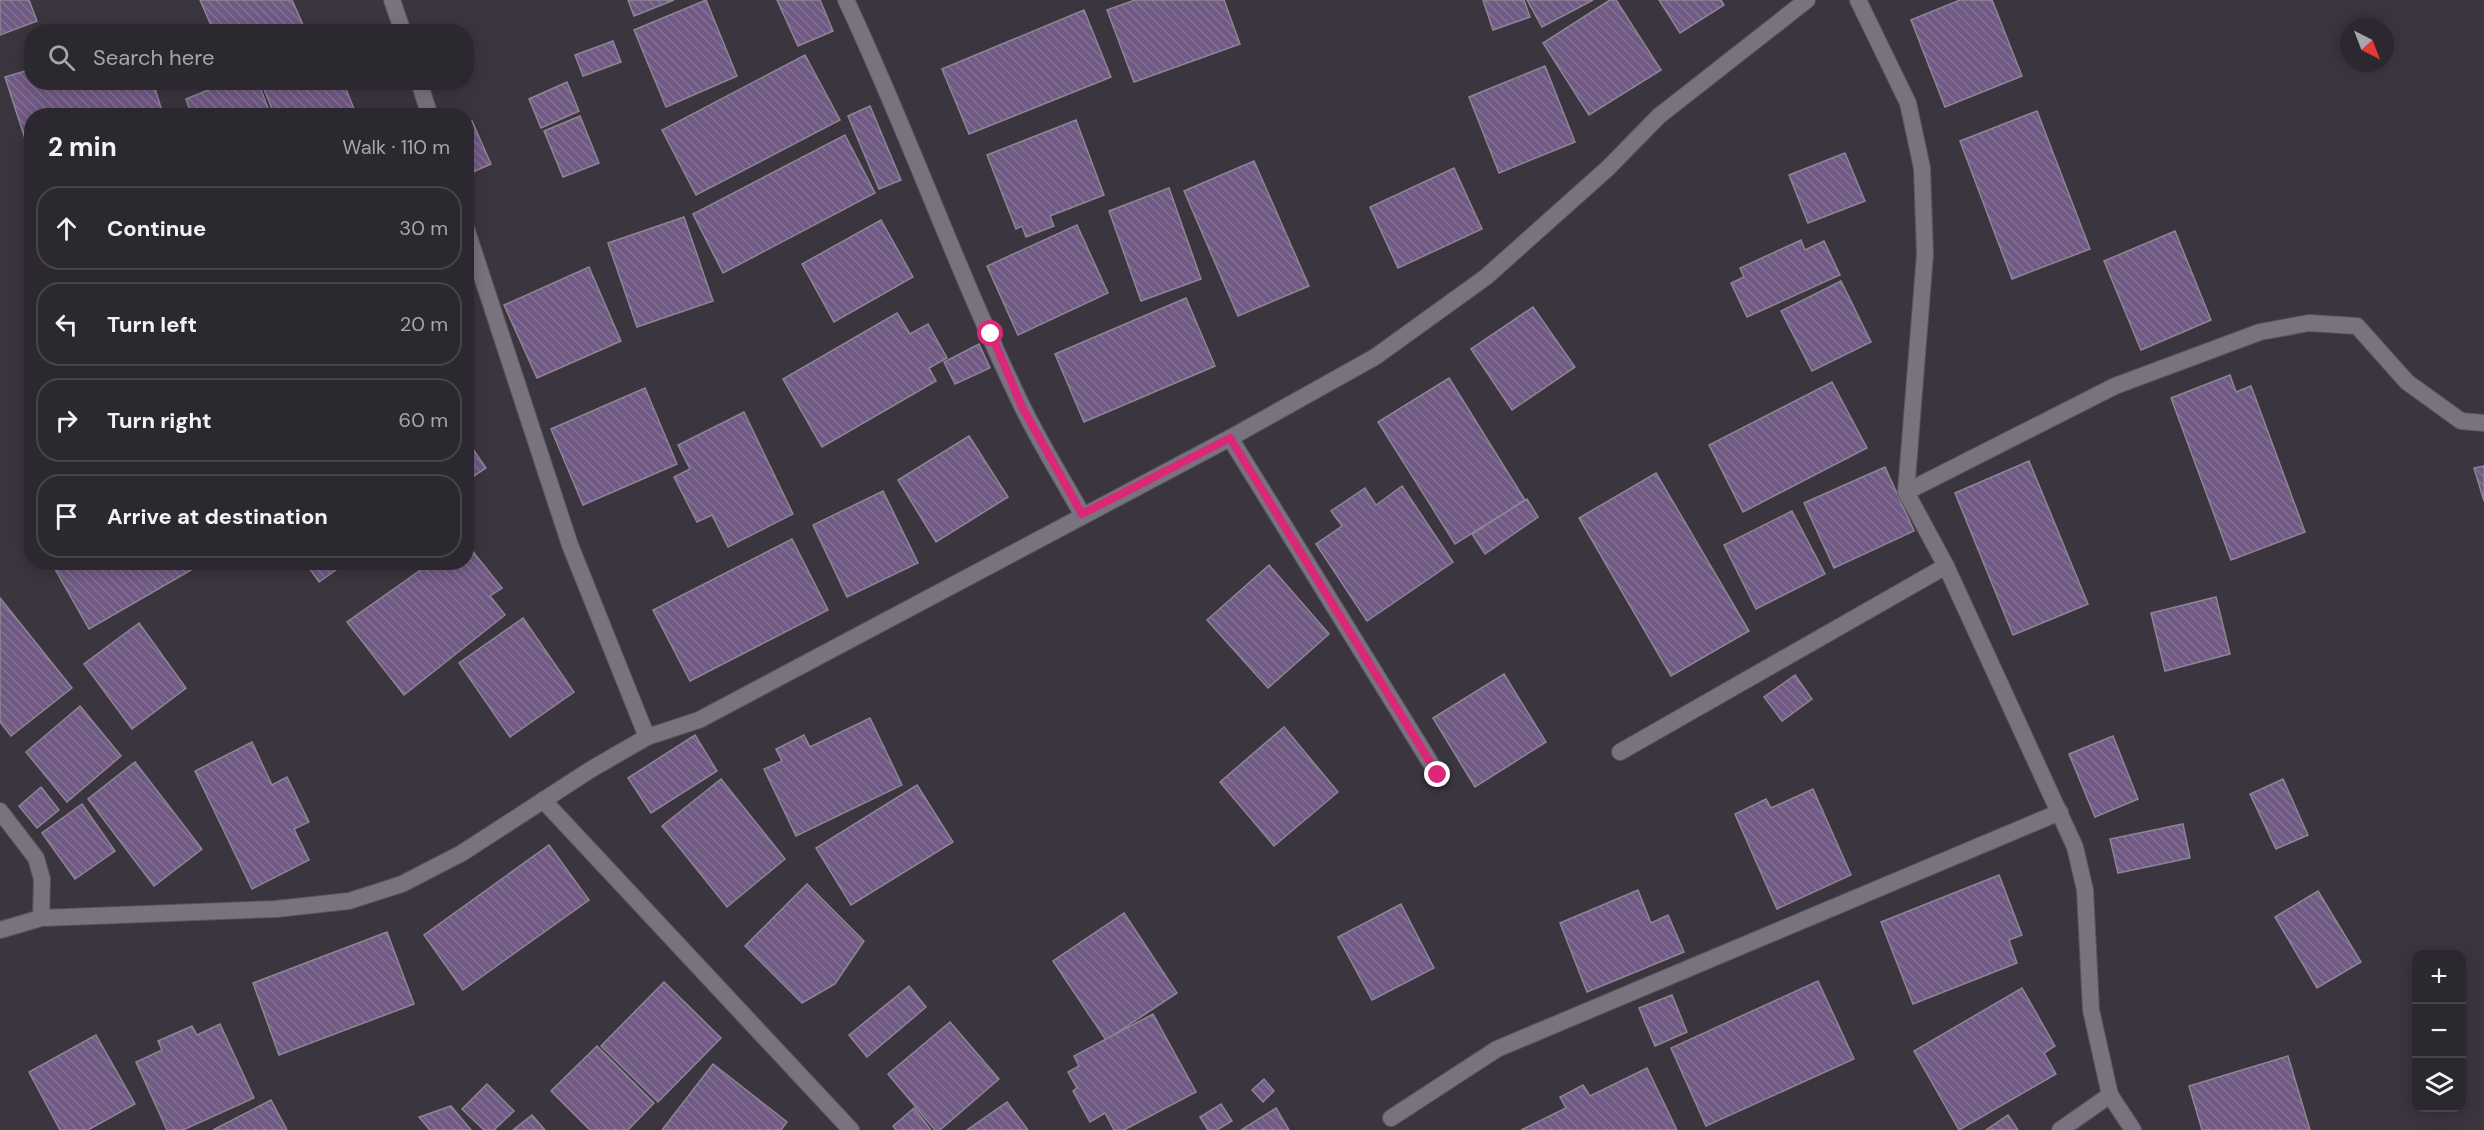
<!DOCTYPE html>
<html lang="en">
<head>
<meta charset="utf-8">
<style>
  :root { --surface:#2c2830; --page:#343038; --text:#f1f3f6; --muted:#a6a6ab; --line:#48444c }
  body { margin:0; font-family:"DM Sans",sans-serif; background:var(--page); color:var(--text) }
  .controls { position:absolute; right:18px; bottom:18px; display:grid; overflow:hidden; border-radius:12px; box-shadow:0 3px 15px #0003 }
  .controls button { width:54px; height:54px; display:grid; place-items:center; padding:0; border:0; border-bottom:2px solid var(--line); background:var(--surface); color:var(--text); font:30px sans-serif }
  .compass { position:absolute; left:2340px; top:18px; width:54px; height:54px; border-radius:50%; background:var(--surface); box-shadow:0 3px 15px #0003; rotate:138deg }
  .stop { position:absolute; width:18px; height:18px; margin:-14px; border:4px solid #db2777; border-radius:50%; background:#fff }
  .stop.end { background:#db2777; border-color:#fff; box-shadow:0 2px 6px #0008 }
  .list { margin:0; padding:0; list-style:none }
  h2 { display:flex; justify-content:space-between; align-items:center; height:78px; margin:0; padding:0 24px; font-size:26px }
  h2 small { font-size:20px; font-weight:400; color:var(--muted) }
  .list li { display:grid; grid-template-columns:39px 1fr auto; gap:18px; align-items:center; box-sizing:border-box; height:84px; margin:0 12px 12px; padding:0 12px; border:2px solid var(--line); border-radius:24px }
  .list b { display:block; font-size:22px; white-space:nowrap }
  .list em { font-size:20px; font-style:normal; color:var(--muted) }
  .icon { flex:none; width:33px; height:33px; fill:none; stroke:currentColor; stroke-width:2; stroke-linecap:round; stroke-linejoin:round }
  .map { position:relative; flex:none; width:2484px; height:1130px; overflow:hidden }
  .search { position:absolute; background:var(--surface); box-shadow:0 3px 15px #0003; left:24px; top:24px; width:450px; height:66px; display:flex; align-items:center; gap:15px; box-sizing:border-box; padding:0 21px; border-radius:24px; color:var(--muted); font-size:22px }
  .panel { position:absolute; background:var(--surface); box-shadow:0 3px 15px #0003; left:24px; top:108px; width:450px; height:462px; border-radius:24px }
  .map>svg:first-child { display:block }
  .building { fill:url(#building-back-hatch); stroke:#8d8693; stroke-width:1.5 }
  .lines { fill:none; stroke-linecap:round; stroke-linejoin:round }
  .minor-casing { stroke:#59555e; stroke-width:18 }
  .minor { stroke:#79737f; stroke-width:16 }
  .route { stroke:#db2777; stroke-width:8 }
</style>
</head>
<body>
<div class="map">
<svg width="2484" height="1130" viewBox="0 0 2484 1130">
  <defs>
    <pattern id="building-back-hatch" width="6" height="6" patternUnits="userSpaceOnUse" patternTransform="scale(1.5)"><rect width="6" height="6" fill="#705983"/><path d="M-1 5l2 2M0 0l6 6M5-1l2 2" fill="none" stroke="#857195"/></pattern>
  </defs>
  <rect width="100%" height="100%" fill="#3b3540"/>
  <g class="building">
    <polygon points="0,0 29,0 37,21 0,35"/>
    <polygon points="200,0 292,0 304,27 293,32 214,32"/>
    <polygon points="628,0 674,0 634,16"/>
    <polygon points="706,0 737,76 666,107 634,30"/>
    <polygon points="777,0 820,0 833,31 798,46"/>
    <polygon points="1135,0 1224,0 1240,44 1134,82 1107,10"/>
    <polygon points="1483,0 1524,0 1530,17 1493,30"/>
    <polygon points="1527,0 1593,0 1542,27"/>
    <polygon points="1610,0 1616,0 1661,70 1589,115 1543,43"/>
    <polygon points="1659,0 1721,0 1724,5 1680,33"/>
    <polygon points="1960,0 1992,0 2022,76 1945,107 1911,20"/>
    <polygon points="1084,10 1111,77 969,134 942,69"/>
    <polygon points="613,41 621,62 583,76 575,55"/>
    <polygon points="805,55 840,120 696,195 662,130"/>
    <polygon points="1545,66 1575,142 1499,173 1469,97"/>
    <polygon points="32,69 32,82 153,82 162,111 148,116 32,116 30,154 5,77"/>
    <polygon points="228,82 258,82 271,116 192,116 186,99"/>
    <polygon points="261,82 343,82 357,116 275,116"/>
    <polygon points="567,82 579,111 541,128 529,99"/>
    <polygon points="870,106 901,180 879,189 848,116"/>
    <polygon points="2037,111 2090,249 2012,279 1960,141"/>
    <polygon points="580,116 599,163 563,177 544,131"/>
    <polygon points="1076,120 1104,195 1050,216 1054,226 1026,237 1022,226 1016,229 987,155"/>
    <polygon points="472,121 491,164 466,175 466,123"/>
    <polygon points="845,135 875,193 723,273 693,214"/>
    <polygon points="1845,153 1865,201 1808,223 1789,175"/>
    <polygon points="1254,161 1309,286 1238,316 1184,191"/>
    <polygon points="1454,168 1482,229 1398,268 1370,207"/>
    <polygon points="1169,188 1201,279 1141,301 1109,211"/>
    <polygon points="684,217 713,301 637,327 608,243"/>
    <polygon points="881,220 913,277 834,322 802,264"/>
    <polygon points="1077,225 1108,293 1018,335 987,266"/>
    <polygon points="2175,231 2211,320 2141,350 2104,261"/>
    <polygon points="1801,240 1805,250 1824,241 1840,275 1747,317 1731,283 1744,277 1740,268"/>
    <polygon points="589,267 621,341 537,378 504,305"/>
    <polygon points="1841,281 1871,342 1812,371 1781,311"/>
    <polygon points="1186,298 1215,366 1084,422 1055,354"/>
    <polygon points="1533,307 1575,367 1512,410 1471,349"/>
    <polygon points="897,313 910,334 928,324 947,358 929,368 936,381 822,447 783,379"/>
    <polygon points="979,344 990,368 955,384 944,362"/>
    <polygon points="2230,375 2236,392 2251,386 2305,532 2231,560 2171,398"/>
    <polygon points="1449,378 1525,500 1455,544 1378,422"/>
    <polygon points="1832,382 1867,448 1743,512 1709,445"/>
    <polygon points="645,388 677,464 583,505 551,429"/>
    <polygon points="744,412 793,514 728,547 712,515 697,522 674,477 690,469 678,445"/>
    <polygon points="969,436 1008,497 936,542 898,480"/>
    <polygon points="466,439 486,468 466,481"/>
    <polygon points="2029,461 2088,604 2013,635 1955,493"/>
    <polygon points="2484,466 2484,501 2474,468"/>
    <polygon points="1885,467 1914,531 1834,568 1804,503"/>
    <polygon points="1656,473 1749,631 1671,676 1579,518"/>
    <polygon points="1402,486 1453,562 1367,621 1316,544 1342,526 1331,511 1365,488 1376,505"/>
    <polygon points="883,491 918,563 847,597 813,525"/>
    <polygon points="1527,499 1538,517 1485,554 1472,534"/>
    <polygon points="1792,511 1825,574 1756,609 1724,545"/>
    <polygon points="792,539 828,610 690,681 653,610"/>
    <polygon points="466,543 502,588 490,596 505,615 404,695 347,622 432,562 466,562"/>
    <polygon points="51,562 205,562 89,629"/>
    <polygon points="305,562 347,562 319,582"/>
    <polygon points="1269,565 1329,634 1268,688 1207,620"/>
    <polygon points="2216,597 2230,654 2165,671 2151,613"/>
    <polygon points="0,598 72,688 11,736 0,722"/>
    <polygon points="523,618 574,692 510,737 459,663"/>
    <polygon points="139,623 186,688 132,729 84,664"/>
    <polygon points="1504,674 1546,742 1475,787 1433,718"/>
    <polygon points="1795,675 1812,699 1782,721 1764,697"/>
    <polygon points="80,706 121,756 67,802 26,752"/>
    <polygon points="870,718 902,785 796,836 764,769 782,761 776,749 804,735 810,747"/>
    <polygon points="1284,727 1338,792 1274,846 1220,782"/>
    <polygon points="695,735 717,771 651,813 628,778"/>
    <polygon points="2113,736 2138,799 2095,817 2069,754"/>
    <polygon points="252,742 272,785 287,777 309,822 294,829 309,860 252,889 195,771"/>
    <polygon points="135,762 202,849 154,886 88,799"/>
    <polygon points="721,779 785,859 727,907 662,826"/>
    <polygon points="2283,779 2308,835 2276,849 2250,794"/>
    <polygon points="917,785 953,842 851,905 816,848"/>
    <polygon points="41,787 59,810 37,828 19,806"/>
    <polygon points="1813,789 1851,875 1777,909 1735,814 1766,799 1771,808"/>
    <polygon points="82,804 115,851 75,879 42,833"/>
    <polygon points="2183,824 2190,858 2118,873 2110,839"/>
    <polygon points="549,845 589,900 463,990 424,935"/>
    <polygon points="1999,875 2022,935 2009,940 2017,963 1913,1004 1881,922"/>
    <polygon points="807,884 864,941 835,984 802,1003 745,946"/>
    <polygon points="1638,890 1651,923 1668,915 1684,952 1587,992 1560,923"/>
    <polygon points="2318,891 2361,962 2317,988 2275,917"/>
    <polygon points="1401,904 1434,968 1372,1000 1338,937"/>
    <polygon points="1124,913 1177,993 1106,1040 1053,961"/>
    <polygon points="387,932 414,1004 279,1055 253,983"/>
    <polygon points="1818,981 1854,1059 1706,1126 1671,1048"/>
    <polygon points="664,982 721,1038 658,1102 601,1046"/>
    <polygon points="909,986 926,1007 867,1057 849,1035"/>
    <polygon points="2022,988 2055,1046 2044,1053 2056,1074 1959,1130 1914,1051"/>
    <polygon points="1672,995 1687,1032 1655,1046 1639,1008"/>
    <polygon points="1153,1014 1196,1092 1124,1130 1114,1130 1105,1113 1090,1122 1073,1091 1077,1088 1068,1072 1079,1066 1074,1056"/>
    <polygon points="950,1022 999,1079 940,1130 935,1130 888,1074"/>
    <polygon points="220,1024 254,1098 183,1130 167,1130 136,1062 162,1050 158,1041 192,1026 197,1035"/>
    <polygon points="96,1035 135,1104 88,1130 60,1130 29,1072"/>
    <polygon points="597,1046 654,1103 628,1130 590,1130 551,1091"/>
    <polygon points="2288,1056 2310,1130 2202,1130 2189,1086"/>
    <polygon points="713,1064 787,1122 781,1130 662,1130"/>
    <polygon points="1647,1068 1677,1130 1521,1130 1566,1108 1560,1097 1583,1085 1590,1096"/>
    <polygon points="1264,1079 1274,1091 1263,1102 1252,1090"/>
    <polygon points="487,1084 514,1111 494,1130 484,1130 462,1109"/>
    <polygon points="271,1100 287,1130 213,1130"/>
    <polygon points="1007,1102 1028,1130 967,1130"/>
    <polygon points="1221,1104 1232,1121 1217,1130 1208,1130 1200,1117"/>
    <polygon points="451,1106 471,1130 430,1130 419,1117"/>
    <polygon points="914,1108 931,1130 896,1130 893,1126"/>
    <polygon points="1276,1108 1289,1130 1241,1130"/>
    <polygon points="532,1115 545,1130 513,1130"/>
    <polygon points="2008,1115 2018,1130 1986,1130"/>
  </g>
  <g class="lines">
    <g class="minor-casing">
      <g id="minor">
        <polyline points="392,0 403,32"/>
        <path d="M846,0C909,134 958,274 1022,406C1040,443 1062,478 1082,514"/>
        <polyline points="1858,0 1908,103 1922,168 1925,254 1906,492 1946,566 2075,847 2085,890 2091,1010 2110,1095 2133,1130"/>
        <polyline points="419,82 430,116"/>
        <polyline points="466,228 570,545 647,737"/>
        <polyline points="1230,438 1438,775"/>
        <polyline points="1906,492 2115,386 2260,332 2309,323 2357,326 2407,382 2461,421 2484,423"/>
        <polyline points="1620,752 1946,566"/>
        <polyline points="543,800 851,1130"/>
        <polyline points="0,811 36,858 42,879 41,918"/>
        <polyline points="0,930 41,918 276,909 349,901 402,884 462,853 590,770 647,737 699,720 1230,438 1375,357 1486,277 1608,168 1659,116 1807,0"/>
        <polyline points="1391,1118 1497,1049 2060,812"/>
        <polyline points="2060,1130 2110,1095"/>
      </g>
    </g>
    <use href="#minor" class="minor"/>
  </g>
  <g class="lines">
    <polyline class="route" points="991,334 1022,407 1082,514 1230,438 1438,775"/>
  </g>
</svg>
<div class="controls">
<button>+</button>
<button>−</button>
<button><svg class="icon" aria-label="layers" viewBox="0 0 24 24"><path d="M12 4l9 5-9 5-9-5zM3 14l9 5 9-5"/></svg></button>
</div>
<svg class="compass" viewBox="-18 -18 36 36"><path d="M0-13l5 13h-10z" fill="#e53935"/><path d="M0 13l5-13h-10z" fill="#a6a6ab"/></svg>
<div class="stop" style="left:991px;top:334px"></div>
<div class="stop end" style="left:1438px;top:775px"></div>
<div class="search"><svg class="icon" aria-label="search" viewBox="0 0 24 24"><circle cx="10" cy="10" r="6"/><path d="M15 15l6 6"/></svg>Search here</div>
<section class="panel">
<h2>2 min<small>Walk · 110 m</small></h2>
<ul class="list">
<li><svg class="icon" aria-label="ahead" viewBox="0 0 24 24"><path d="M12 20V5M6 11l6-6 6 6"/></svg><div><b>Continue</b></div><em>30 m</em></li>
<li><svg class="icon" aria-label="left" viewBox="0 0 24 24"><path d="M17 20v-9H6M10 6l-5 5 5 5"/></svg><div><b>Turn left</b></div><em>20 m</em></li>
<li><svg class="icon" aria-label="right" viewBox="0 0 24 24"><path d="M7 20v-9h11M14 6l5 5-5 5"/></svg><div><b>Turn right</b></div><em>60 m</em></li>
<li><svg class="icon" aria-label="arrive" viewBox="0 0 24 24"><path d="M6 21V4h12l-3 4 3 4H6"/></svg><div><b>Arrive at destination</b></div></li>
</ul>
</section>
</div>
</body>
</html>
